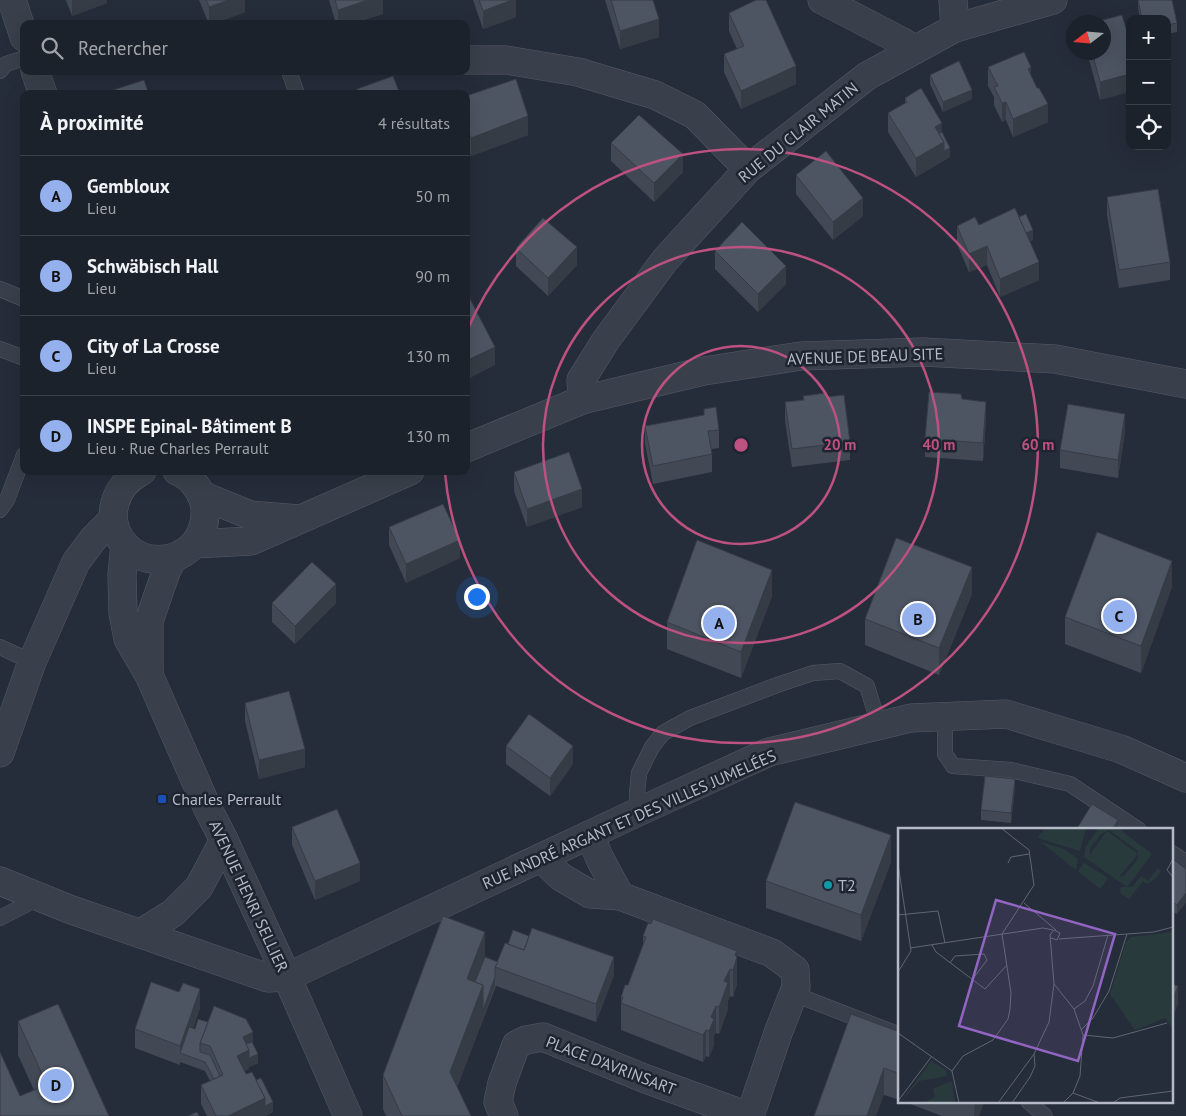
<!DOCTYPE html>
<html lang="fr">
<head>
<meta charset="utf-8">
<style>
  :root { --surface:#1c222c; --page:#252a34; --text:#f1f3f6; --muted:#a0a4a9; --line:#3a3f48; --accent:#94b1ed }
  body { margin:0; font-family:"PT Sans",sans-serif; background:var(--page); color:var(--text) }
  .controls { position:absolute; right:15px; top:15px; display:grid; overflow:hidden; border-radius:10px; box-shadow:0 5px 20px #0002 }
  .controls button { width:45px; height:45px; display:grid; place-items:center; padding:0; border:0; border-bottom:1px solid var(--line); background:var(--surface); color:var(--text); font:25px sans-serif }
  .compass { position:absolute; left:1066px; top:15px; width:45px; height:45px; border-radius:50%; background:var(--surface); box-shadow:0 5px 20px #0002; rotate:254deg }
  .you { position:absolute; left:476px; top:596px; width:18px; height:18px; margin:-12px; border:4px solid #fff; border-radius:50%; background:#1a73e8; box-shadow:0 0 0 8px #1a73e833 }
  .badge { display:grid; place-items:center; width:32px; height:32px; border-radius:50%; background:var(--accent); color:#111; font-size:16px; font-weight:700 }
  .pin { position:absolute; translate:-50% -50%; border:2px solid #fff; box-shadow:0 1px 5px #0006 }
  .list { margin:0; padding:0; list-style:none }
  h2 { display:flex; justify-content:space-between; align-items:center; height:65px; margin:0; padding:0 20px; font-size:21px }
  h2 small { font-size:16px; font-weight:400; color:var(--muted) }
  .list li { display:grid; grid-template-columns:32px 1fr auto; gap:15px; align-items:center; box-sizing:border-box; height:80px; padding:0 20px; border-top:1px solid var(--line) }
  .list b { display:block; font-size:19px; white-space:nowrap }
  .list p { margin:0; font-size:16px; white-space:nowrap; color:var(--muted) }
  .list em { font-size:16px; font-style:normal; color:var(--muted) }
  .icon { flex:none; width:28px; height:28px; fill:none; stroke:currentColor; stroke-width:2; stroke-linecap:round; stroke-linejoin:round }
  .map { position:relative; flex:none; width:1186px; height:1116px; overflow:hidden }
  .search { position:absolute; background:var(--surface); box-shadow:0 5px 20px #0002; left:20px; top:20px; width:450px; height:55px; display:flex; align-items:center; gap:12px; box-sizing:border-box; padding:0 18px; border-radius:10px; color:var(--muted); font-size:19px }
  .panel { position:absolute; background:var(--surface); box-shadow:0 5px 20px #0002; left:20px; top:90px; width:450px; height:385px; border-radius:10px }
  .map>svg:first-child { display:block }
  .lines { fill:none; stroke-linecap:round; stroke-linejoin:round }
  .service-casing { stroke:#555b66; stroke-width:16 }
  .minor-casing { stroke:#555b66; stroke-width:29 }
  .tertiary-casing { stroke:#555b66; stroke-width:29 }
  .service { stroke:#3a404b; stroke-width:15 }
  .minor { stroke:#3a404b; stroke-width:28 }
  .tertiary { stroke:#3a404b; stroke-width:28 }
  .wall { fill:#424955 }
  .shaded-wall { fill:#363c45 }
  .building { fill:#4d5563; stroke:#363c45 }
  .ring { fill:none; stroke:#bd5180; stroke-width:2.5 }
  .transit-dot { fill:#1a4fb4; stroke:#1f2530; stroke-width:2 }
  .culture-dot { fill:#0f9aa8; stroke:#1f2530; stroke-width:2 }
  .labels { text-anchor:middle; dominant-baseline:central; stroke-width:5; stroke-linejoin:round; paint-order:stroke }
  .street-label { font-size:16px; fill:#b5bbc6; stroke:#1f2530 }
  .poi-label { font-size:16px; fill:#b5bbc6; stroke:#1f2530; text-anchor:start }
  .inset-road { fill:none; stroke:#5f6672; stroke-width:1 }
  .view { fill:#9265c2; fill-opacity:0.15; stroke:#9265c2; stroke-width:2.5 }
  .inset-edge { fill:none; stroke:#b5bbc6; stroke-width:2.5 }
  .centre { fill:#bd5180; stroke:#1f2530; stroke-width:2.5 }
  .ring-label { font-size:15px; text-anchor:middle; font-weight:bold; fill:#bd5180; stroke:#1f2530; stroke-width:5; stroke-linejoin:round; paint-order:stroke }
</style>
</head>
<body>
<div class="map">
<svg width="1186" height="1116" viewBox="0 0 1186 1116">
  <rect width="100%" height="100%" fill="#262d3a"/>
  <g class="lines">
    <g class="service-casing">
      <g id="service">
        <polyline points="0,71 6,64 24,58"/>
        <polyline points="289,71 297,94"/>
        <polyline points="0,289 24,299"/>
        <polyline points="0,349 24,358"/>
        <polyline points="0,510 7,500 24,455"/>
        <polyline points="0,647 32,662"/>
        <polyline points="945,716 945,754 953,766 1011,770 1070,784 1139,830"/>
        <polyline points="638,812 637,794 639,773 652,747 663,733 690,718 780,684 813,673 840,671 867,686 879,725"/>
        <polyline points="1172,853 1186,862"/>
        <polyline points="0,918 41,897"/>
        <polyline points="794,994 900,1035"/>
        <polyline points="1029,1102 1045,1116"/>
      </g>
    </g>
    <g class="minor-casing">
      <g id="minor">
        <polyline points="822,0 901,41 915,50"/>
        <polyline points="953,0 955,28"/>
        <polyline points="466,60 506,60 578,72 655,95 695,115 748,169"/>
        <polyline points="582,400 581,380 606,340 665,260 748,169 867,76 955,28 1053,0"/>
        <polyline points="466,448 582,400 704,371 801,356 923,352 1055,359 1186,384"/>
        <polyline points="201,495 250,515 299,519"/>
        <polyline points="194,544 251,541 410,471"/>
        <polyline points="0,753 32,662 76,562 94,538 113,519"/>
        <polyline points="590,835 600,859 620,896"/>
        <polyline points="541,858 561,877 590,894 620,896 772,953 795,970 796,987 778,1033 750,1116"/>
        <polyline points="0,881 69,909 268,978 287,977 638,812 769,752 911,718 1006,714 1121,749 1186,778"/>
        <polyline points="141,933 173,913 199,887 224,840"/>
        <polyline points="504,1116 498,1102 502,1083 516,1045 526,1040 543,1037 646,1079 748,1116"/>
      </g>
    </g>
    <g class="tertiary-casing">
      <g id="tertiary">
        <polyline points="12,0 24,37"/>
        <polyline points="35,71 43,94"/>
        <path d="M142,471C114,485 103,520 125,545C142,564 173,564 191,547C201,538 206,523 205,509C204,493 192,477 177,471"/>
        <polyline points="125,545 122,574 123,613 128,639 149,675 207,807 224,840 287,977 348,1116"/>
        <polyline points="149,674 149,621 166,572 173,558"/>
      </g>
    </g>
    <use href="#service" class="service"/>
    <use href="#minor" class="minor"/>
    <use href="#tertiary" class="tertiary"/>
  </g>
  <g class="wall">
    <polygon points="66,0 107,0 107,3 72,16"/>
    <polygon points="199,0 245,0 245,12 213,24 209,24"/>
    <polygon points="329,0 383,0 383,14 351,24 336,24"/>
    <polygon points="473,0 516,0 516,17 483,29"/>
    <polygon points="605,0 653,0 659,37 620,49"/>
    <polygon points="1138,0 1172,0 1177,23 1177,32 1167,34 1167,19 1140,19 1138,7"/>
    <polygon points="729,13 796,84 741,109 724,72 724,54 737,49 729,31"/>
    <polygon points="1087,52 1104,52 1100,100"/>
    <polygon points="988,67 1031,76 1048,122 1013,137 1006,120 1002,122 994,105 994,97 988,86"/>
    <polygon points="930,75 972,99 943,112 930,84"/>
    <polygon points="466,96 528,135 471,156 466,145"/>
    <polygon points="905,98 942,132 950,157 916,177 888,132 888,113 905,103"/>
    <polygon points="611,143 683,172 654,202 611,161"/>
    <polygon points="796,175 863,216 833,240 796,194"/>
    <polygon points="1107,197 1170,262 1170,280 1119,288 1107,215"/>
    <polygon points="1019,217 1033,240 1030,241 1039,280 1000,297 987,265 969,272 957,244 957,226 979,225"/>
    <polygon points="516,248 577,265 548,296 516,266"/>
    <polygon points="715,251 786,284 758,312 715,269"/>
    <polygon points="803,396 826,397 850,442 850,460 792,467 785,421 785,402 803,400"/>
    <polygon points="962,399 986,420 983,461 925,457 925,439"/>
    <polygon points="704,409 719,430 719,448 711,449 712,454 712,472 653,484 645,444 645,426 704,416"/>
    <polygon points="1125,432 1118,478 1060,468 1060,450"/>
    <polygon points="514,472 582,507 527,527 514,491"/>
    <polygon points="389,527 460,558 406,583 389,545"/>
    <polygon points="1172,587 1141,673 1065,644 1065,617"/>
    <polygon points="972,594 939,675 865,645 865,619"/>
    <polygon points="772,596 741,678 667,649 667,622"/>
    <polygon points="272,603 336,603 295,644 272,622"/>
    <polygon points="245,703 305,767 259,779 245,721"/>
    <polygon points="506,746 573,764 550,796 506,764"/>
    <polygon points="1015,788 1011,823 981,820 981,810"/>
    <polygon points="292,827 360,881 315,900 292,845"/>
    <polygon points="891,862 861,941 766,908 766,881"/>
    <polygon points="1172,862 1186,869 1177,914 1172,911"/>
    <polygon points="643,936 737,957 737,984 733,997 730,996 728,1001 728,1009 719,1034 716,1033 714,1035 714,1045 709,1057 706,1056 703,1062 621,1030 621,997 628,985 643,945"/>
    <polygon points="485,957 498,962 614,975 596,1022 496,986 457,1087 471,1116 386,1116 383,1109 383,1075"/>
    <polygon points="200,1008 193,1028 253,1044 258,1063 249,1067 249,1069 244,1071 246,1074 273,1112 265,1116 207,1116 201,1104 201,1085 210,1081 205,1071 180,1062 180,1065 135,1048 135,1029"/>
    <polygon points="18,1021 109,1116 20,1096 34,1090 18,1055"/>
    <polygon points="900,1032 900,1100 884,1095 814,1116"/>
    <polygon points="905,1102 984,1102 979,1116 942,1116"/>
  </g>
  <g class="shaded-wall">
    <polygon points="72,0 107,0 107,3 72,16"/>
    <polygon points="229,0 245,0 245,12 213,24 209,24 209,7"/>
    <polygon points="368,0 383,0 383,14 351,24 338,24 338,10"/>
    <polygon points="512,0 516,0 516,17 483,29 483,11"/>
    <polygon points="659,19 659,37 620,49 620,31"/>
    <polygon points="796,66 796,84 741,109 741,91"/>
    <polygon points="1031,67 1031,85 1028,69"/>
    <polygon points="1130,74 1130,92 1100,100 1100,82"/>
    <polygon points="972,90 972,99 943,112 943,102"/>
    <polygon points="1006,102 1006,120 1002,122 1002,103"/>
    <polygon points="1048,104 1048,122 1013,137 1013,119"/>
    <polygon points="528,116 528,135 471,156 471,138"/>
    <polygon points="942,123 942,142 935,127"/>
    <polygon points="944,142 950,148 950,157 916,177 916,158"/>
    <polygon points="683,154 683,172 654,202 654,183"/>
    <polygon points="863,198 863,216 833,240 833,222"/>
    <polygon points="1033,230 1033,240 1022,243 1022,234"/>
    <polygon points="987,246 987,265 969,272 969,254"/>
    <polygon points="577,247 577,265 548,296 548,278"/>
    <polygon points="1039,262 1039,280 1000,297 1000,279"/>
    <polygon points="786,266 786,284 758,312 758,294"/>
    <polygon points="495,347 495,365 466,380 466,361"/>
    <polygon points="986,402 986,420 983,461 983,443"/>
    <polygon points="1125,414 1125,432 1118,478 1118,460"/>
    <polygon points="582,489 582,507 527,527 527,509"/>
    <polygon points="460,540 460,558 406,583 406,564"/>
    <polygon points="1172,561 1172,587 1141,673 1141,646"/>
    <polygon points="972,567 972,594 939,675 939,648"/>
    <polygon points="772,570 772,596 741,678 741,652"/>
    <polygon points="336,584 336,603 295,644 295,626"/>
    <polygon points="573,746 573,764 550,796 550,778"/>
    <polygon points="305,749 305,767 259,779 259,760"/>
    <polygon points="1015,779 1015,788 1011,823 1011,813"/>
    <polygon points="1118,820 1118,830 1112,830"/>
    <polygon points="891,835 891,862 861,941 861,915"/>
    <polygon points="360,863 360,881 315,900 315,881"/>
    <polygon points="1186,893 1186,903 1177,914 1177,905"/>
    <polygon points="485,932 485,966 470,1005 467,979"/>
    <polygon points="737,951 737,984 733,997 733,970 735,955"/>
    <polygon points="1173,956 1173,974 1172,978 1172,959"/>
    <polygon points="614,957 614,975 596,1022 596,1004"/>
    <polygon points="730,969 730,996 728,1001 728,1009 719,1034 719,1007 724,981"/>
    <polygon points="495,977 495,985 483,1019 483,1010"/>
    <polygon points="483,985 483,1019 450,1106 450,1072"/>
    <polygon points="1178,986 1178,1004 1172,1019 1172,1001"/>
    <polygon points="200,989 200,1008 183,1054 180,1053 180,1065 180,1046"/>
    <polygon points="716,1006 716,1033 714,1035 714,1045 709,1057 709,1031 711,1017"/>
    <polygon points="706,1030 706,1056 703,1062 703,1035"/>
    <polygon points="253,1032 253,1050 258,1054 258,1063 249,1067 249,1069 237,1074 237,1056 243,1037"/>
    <polygon points="884,1068 884,1095 876,1116 867,1116"/>
    <polygon points="265,1098 273,1102 273,1112 265,1116 228,1116"/>
    <polygon points="975,1102 984,1102 979,1116 974,1116"/>
  </g>
  <g class="building">
    <polygon points="206,0 229,0 209,7"/>
    <polygon points="335,0 368,0 338,10"/>
    <polygon points="479,0 512,0 483,11"/>
    <polygon points="611,0 653,0 659,19 620,31"/>
    <polygon points="756,0 766,0 796,66 741,91 724,54 744,46 729,13"/>
    <polygon points="1138,0 1172,0 1177,23 1167,25 1167,19 1142,19"/>
    <polygon points="1122,15 1130,42 1130,74 1100,82 1092,52 1104,52 1104,22 1095,22"/>
    <polygon points="1024,52 1031,67 1028,69 1037,88 1039,88 1048,104 1013,119 1006,102 1002,103 994,87 998,86 988,67"/>
    <polygon points="959,61 972,90 943,102 930,75"/>
    <polygon points="393,76 400,94 359,94 357,89"/>
    <polygon points="516,79 528,116 471,138 466,126 466,96"/>
    <polygon points="144,80 149,94 108,94 107,92"/>
    <polygon points="921,88 942,123 935,127 944,142 916,158 888,113 907,102 905,98"/>
    <polygon points="639,115 683,154 654,183 611,143"/>
    <polygon points="942,132 950,148 944,151 944,142 939,134"/>
    <polygon points="826,151 863,198 833,222 796,175"/>
    <polygon points="1158,189 1170,262 1119,270 1107,197"/>
    <polygon points="1015,208 1039,262 1000,279 987,246 969,254 957,226 975,217 979,225"/>
    <polygon points="1026,214 1033,230 1026,233 1019,217"/>
    <polygon points="543,218 577,247 548,278 516,248"/>
    <polygon points="742,222 786,266 758,294 715,251"/>
    <polygon points="468,295 495,347 466,361 466,296"/>
    <polygon points="929,392 961,394 962,399 986,402 983,443 925,439"/>
    <polygon points="825,393 826,397 844,395 850,442 792,449 785,402 804,400 803,396"/>
    <polygon points="1068,404 1125,414 1118,460 1060,450"/>
    <polygon points="716,407 719,430 708,431 712,454 653,466 645,426 704,415 704,409"/>
    <polygon points="569,452 582,489 527,509 514,472"/>
    <polygon points="443,504 460,540 406,564 389,527"/>
    <polygon points="1097,532 1172,561 1141,646 1065,617"/>
    <polygon points="896,538 972,567 939,648 865,619"/>
    <polygon points="697,540 772,570 741,652 667,622"/>
    <polygon points="312,562 336,584 295,626 272,603"/>
    <polygon points="289,691 305,749 259,760 245,703"/>
    <polygon points="529,714 573,746 550,778 506,746"/>
    <polygon points="985,776 1015,779 1011,813 981,810"/>
    <polygon points="795,802 891,835 861,915 766,881"/>
    <polygon points="1092,804 1118,820 1112,830 1076,830"/>
    <polygon points="337,809 360,863 315,881 292,827"/>
    <polygon points="1174,860 1186,869 1186,893 1177,905 1172,902 1172,862"/>
    <polygon points="443,916 485,932 467,979 483,985 450,1072 471,1116 402,1116 383,1075"/>
    <polygon points="653,919 737,951 735,955 737,957 733,970 730,969 724,981 728,983 719,1007 716,1006 711,1017 714,1019 709,1031 706,1030 703,1035 621,1003 623,997 621,997 625,985 628,985 646,937 643,936 648,923 651,924"/>
    <polygon points="532,928 614,957 596,1004 495,967 505,943 524,950"/>
    <polygon points="513,930 529,936 524,950 508,944"/>
    <polygon points="485,957 498,962 495,967 495,977 483,1010 483,985 475,982"/>
    <polygon points="151,982 179,992 183,983 200,989 180,1046 135,1029"/>
    <polygon points="1172,984 1178,986 1172,1001"/>
    <polygon points="58,1004 109,1116 0,1116 0,1052 20,1096 47,1085 18,1021"/>
    <polygon points="214,1006 246,1019 253,1032 243,1037 249,1050 237,1056 246,1074 252,1072 265,1098 228,1116 216,1116 201,1085 223,1075 210,1046 200,1043"/>
    <polygon points="851,1014 900,1032 900,1074 884,1068 867,1116 814,1116"/>
    <polygon points="198,1019 208,1022 200,1043 200,1052 210,1055 220,1076 214,1079 205,1062 180,1053 189,1027 195,1029"/>
    <polygon points="252,1042 258,1054 249,1058 249,1050 246,1044"/>
    <polygon points="261,1078 273,1102 265,1106 265,1098 256,1080"/>
    <polygon points="197,1112 199,1116 188,1116"/>
  </g>
  <g class="ring">
    <circle cx="741" cy="445" r="99"/>
    <circle cx="741" cy="445" r="198"/>
    <path d="M467 331A297 297 0 1 1 445 473"/>
  </g>
  <rect class="transit-dot" x="157" y="794" width="10" height="10" rx="2.5"/>
  <circle class="culture-dot" cx="828" cy="885" r="5"/>
  <g class="labels">
    <g class="street-label">
      <text transform="translate(798 132) rotate(-39)">RUE DU CLAIR MATIN</text>
      <text transform="translate(865 356) rotate(-2)">AVENUE DE BEAU SITE</text>
      <text transform="translate(629 819) rotate(-24)">RUE ANDRÉ ARGANT ET DES VILLES JUMELÉES</text>
      <text transform="translate(249 896) rotate(65)">AVENUE HENRI SELLIER</text>
      <text transform="translate(611 1065) rotate(21)">PLACE D'AVRINSART</text>
    </g>
    <g class="poi-label">
      <text x="172" y="799">Charles Perrault</text>
      <text x="838" y="885">T2</text>
    </g>
  </g>
  <g transform="translate(898 828)">
    <rect width="275" height="275" fill="#262d3a"/>
    <path d="M147,0H188L182,23L143,11L140,9ZM201,0H220L254,26L229,59L186,29L188,18ZM211,2L240,23V31L226,48L221,49L240,26L209,3L193,25L194,29L192,26V20L203,6ZM143,14L166,21L180,31L178,42ZM186,35L210,50L202,61L180,43ZM260,40L263,43L257,51L249,56L245,53L231,71L222,65L223,59H234L243,48L250,53ZM275,104V201L267,190L237,202L212,166L228,114L233,109ZM33,233L48,242L49,248L21,253L2,275ZM54,253L57,275H25L37,269L35,261Z" fill="#293a3c" fill-rule="evenodd"/>
    <path class="inset-road" d="M275,31L269,42L275,49M110,35L113,29L131,26M0,36L13,123L0,144M126,75L158,102M0,87L40,83L47,115M161,111L256,104L275,99M34,117L38,124L87,161L109,137M12,120L145,100L155,102M52,135L57,128L86,126L89,132L74,152M156,156L176,181L185,207L182,248L175,265L165,275M176,181L187,173L195,158L210,107M183,202L195,190L211,163L229,106M0,205L54,243M185,207L215,210L269,195M54,243L65,228L95,212L110,191L112,181L113,165L104,106L136,57L131,22L103,0M54,243L61,275M175,265L202,275M0,273L34,228M100,275L136,226L151,194L156,156L152,107L156,102L162,105L159,112L153,110M114,275L132,249L137,238L136,226M215,275L222,270L275,263"/>
    <path class="view" d="M98,72L217,106L180,233L61,198Z"/>
    <rect width="275" height="275" class="inset-edge"/>
  </g>
  <circle cx="741" cy="445" r="8" class="centre"/>
  <g class="ring-label">
    <text x="840" y="450">20 m</text>
    <text x="939" y="450">40 m</text>
    <text x="1038" y="450">60 m</text>
  </g>
</svg>
<div class="controls">
<button>+</button>
<button>−</button>
<button><svg class="icon" aria-label="locate" viewBox="0 0 24 24"><circle cx="12" cy="12" r="6"/><path d="M12 2v4M12 18v4M2 12h4M18 12h4"/></svg></button>
</div>
<svg class="compass" viewBox="-18 -18 36 36"><path d="M0-13l5 13h-10z" fill="#e53935"/><path d="M0 13l5-13h-10z" fill="#a0a4a9"/></svg>
<div class="you"></div>
<div class="pin badge" style="left:719px;top:623px">A</div>
<div class="pin badge" style="left:918px;top:619px">B</div>
<div class="pin badge" style="left:1119px;top:616px">C</div>
<div class="pin badge" style="left:56px;top:1085px">D</div>
<div class="search"><svg class="icon" aria-label="search" viewBox="0 0 24 24"><circle cx="10" cy="10" r="6"/><path d="M15 15l6 6"/></svg>Rechercher</div>
<section class="panel">
<h2>À proximité<small>4 résultats</small></h2>
<ul class="list">
<li><span class="badge">A</span><div><b>Gembloux</b><p>Lieu</p></div><em>50 m</em></li>
<li><span class="badge">B</span><div><b>Schwäbisch Hall</b><p>Lieu</p></div><em>90 m</em></li>
<li><span class="badge">C</span><div><b>City of La Crosse</b><p>Lieu</p></div><em>130 m</em></li>
<li><span class="badge">D</span><div><b>INSPE Epinal- Bâtiment B</b><p>Lieu · Rue Charles Perrault</p></div><em>130 m</em></li>
</ul>
</section>
</div>
</body>
</html>
